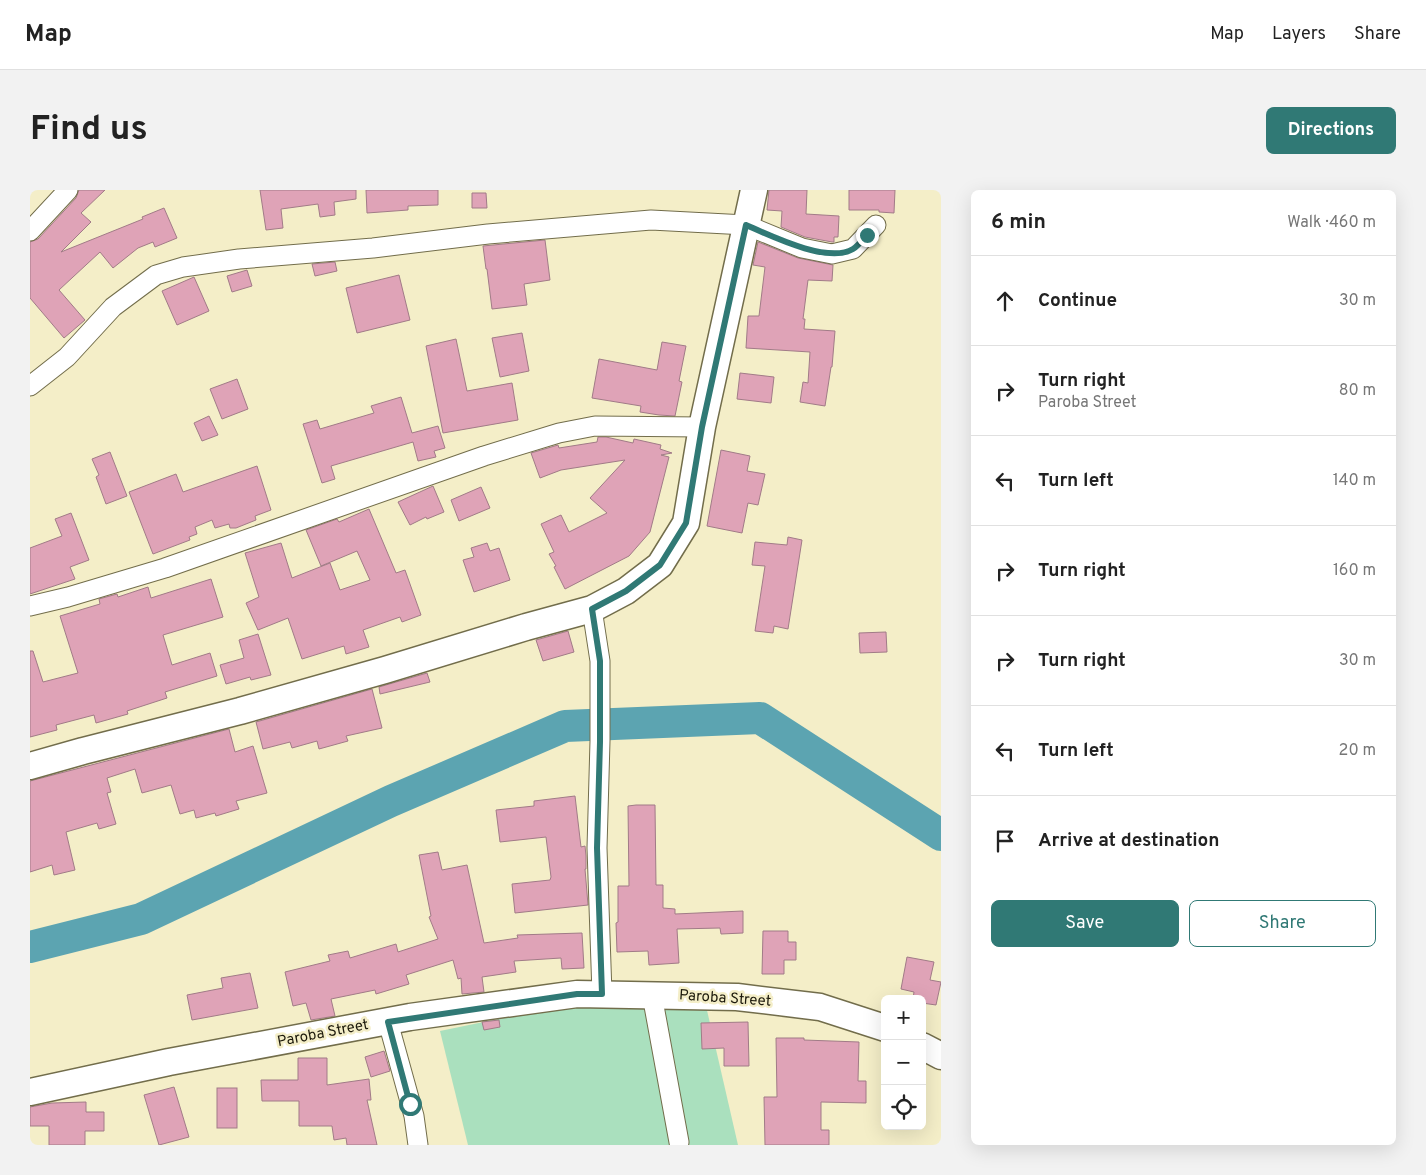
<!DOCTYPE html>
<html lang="en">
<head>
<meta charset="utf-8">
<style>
  :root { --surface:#fff; --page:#f2f2f2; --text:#222; --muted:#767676; --line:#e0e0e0; --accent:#307975 }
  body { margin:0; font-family:Overpass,sans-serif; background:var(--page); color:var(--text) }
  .controls { position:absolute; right:15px; bottom:15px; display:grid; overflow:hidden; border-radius:8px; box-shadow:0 5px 20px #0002 }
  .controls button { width:45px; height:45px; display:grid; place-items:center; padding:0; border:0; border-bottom:1px solid var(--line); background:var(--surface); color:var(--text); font:25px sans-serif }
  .stop { position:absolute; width:15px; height:15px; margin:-11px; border:4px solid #307975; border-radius:50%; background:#fff }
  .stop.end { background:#307975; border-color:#fff; box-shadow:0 1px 5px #0008 }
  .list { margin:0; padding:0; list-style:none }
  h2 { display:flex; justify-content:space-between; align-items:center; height:65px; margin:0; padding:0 20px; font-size:21px }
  h2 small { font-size:16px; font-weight:400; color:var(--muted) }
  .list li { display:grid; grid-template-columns:32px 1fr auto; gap:15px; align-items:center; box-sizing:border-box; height:90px; padding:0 20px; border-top:1px solid var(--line) }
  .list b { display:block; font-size:19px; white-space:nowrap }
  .list p { margin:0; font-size:16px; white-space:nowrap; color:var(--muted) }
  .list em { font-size:16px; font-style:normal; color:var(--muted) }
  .actions { display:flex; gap:10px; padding:15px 20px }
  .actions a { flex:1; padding:11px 0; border:1px solid var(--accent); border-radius:8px; text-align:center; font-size:18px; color:var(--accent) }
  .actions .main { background:var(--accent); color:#fff }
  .icon { flex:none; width:28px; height:28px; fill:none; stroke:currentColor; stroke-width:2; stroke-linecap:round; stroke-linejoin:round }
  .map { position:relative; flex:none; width:911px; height:955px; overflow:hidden; border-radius:8px }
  header { display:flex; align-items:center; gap:30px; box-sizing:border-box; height:70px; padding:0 25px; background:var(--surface); border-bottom:1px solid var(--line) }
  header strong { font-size:24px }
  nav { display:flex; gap:28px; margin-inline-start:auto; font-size:18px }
  .intro { display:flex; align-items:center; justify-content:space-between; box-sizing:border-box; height:120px; padding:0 30px }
  h1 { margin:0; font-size:35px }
  .button { padding:12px 22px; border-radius:8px; background:var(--accent); color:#fff; font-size:18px; font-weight:700 }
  main { display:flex; gap:30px; padding:0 30px }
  aside { flex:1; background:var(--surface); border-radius:8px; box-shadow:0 5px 20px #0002 }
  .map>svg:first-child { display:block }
  .green { fill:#aae0be }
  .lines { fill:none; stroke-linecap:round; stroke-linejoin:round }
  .river { stroke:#5ca4b1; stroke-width:32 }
  .building { fill:#dfa3b7; stroke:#a17b87 }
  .street-casing { stroke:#726d4b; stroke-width:21 }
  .secondary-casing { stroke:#726d4b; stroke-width:29 }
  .street { stroke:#fff; stroke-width:19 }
  .secondary { stroke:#fff; stroke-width:26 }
  .route { stroke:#307975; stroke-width:6 }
  .labels { text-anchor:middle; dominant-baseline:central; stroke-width:5; stroke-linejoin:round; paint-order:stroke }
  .street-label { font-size:15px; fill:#1c190b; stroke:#f4eec8 }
</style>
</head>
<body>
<header>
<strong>Map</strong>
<nav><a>Map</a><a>Layers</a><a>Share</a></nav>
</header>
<div class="intro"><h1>Find us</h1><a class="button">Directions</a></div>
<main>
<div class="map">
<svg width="911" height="955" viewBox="0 0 911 955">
  <rect width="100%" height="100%" fill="#f4eec8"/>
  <polygon class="green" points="546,813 676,816 708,955 438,955 410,841"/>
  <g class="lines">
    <polyline class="river" points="0,757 111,729 361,611 535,536 730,528 911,645"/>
  </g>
  <g class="building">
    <polygon points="49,0 75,0 51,23 61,32 31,62 113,29 112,27 134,18 147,48 125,57 123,52 108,58 83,78 70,62 29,100 55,130 34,148 0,108 0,52 8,49 46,8"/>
    <polygon points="230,0 326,0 326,9 304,12 305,25 290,27 288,14 251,19 253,38 236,40"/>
    <polygon points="336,0 408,0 408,15 378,16 378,20 337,23"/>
    <polygon points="739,0 777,0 776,24 809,26 808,47 804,47 804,52 802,52 775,47 751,37 752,21 737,20"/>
    <polygon points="819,0 865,0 864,23 849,22 849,20 819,20"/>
    <polygon points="442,3 456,3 457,18 442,18"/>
    <polygon points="515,50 520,90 494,94 497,115 462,119 457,79 456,79 453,56"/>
    <polygon points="728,52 768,68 803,75 802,91 778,90 773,129 775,129 774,139 805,141 802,177 801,177 795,216 770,212 773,192 778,193 780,162 716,158 718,126 729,126 735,77 723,75"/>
    <polygon points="305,72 307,81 285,86 282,74"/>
    <polygon points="217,80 222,96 202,102 197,86"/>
    <polygon points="369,85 380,130 327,143 316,98"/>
    <polygon points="164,87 179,121 147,135 132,101"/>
    <polygon points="492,143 499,181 470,187 462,148"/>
    <polygon points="426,149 437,201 482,193 488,230 413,243 396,156"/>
    <polygon points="632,152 656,156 649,191 652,192 645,226 629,225 610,222 611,216 562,208 569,169 627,180"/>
    <polygon points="710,183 744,187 741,213 707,209"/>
    <polygon points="207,189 218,219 192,229 180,199"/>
    <polygon points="371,207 382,243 408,236 415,258 404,261 406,267 388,271 383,252 301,276 305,289 292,293 273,234 287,230 290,239 344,223 341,216"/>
    <polygon points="179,226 188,245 172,251 164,233"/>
    <polygon points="568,247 576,247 603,253 604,249 631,255 630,259 642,263 631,265 639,267 620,342 599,366 535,399 524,377 526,376 519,364 524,362 511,334 531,325 539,342 577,323 560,308 595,270 531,280 510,288 501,263 528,255 529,258 567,252"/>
    <polygon points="691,260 720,266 717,281 735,284 728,315 718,313 712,343 677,336"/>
    <polygon points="80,262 97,306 76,314 66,287 69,285 62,269"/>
    <polygon points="227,276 241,320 225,326 226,330 206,338 200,338 199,334 185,338 182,330 165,337 167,344 159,347 160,350 123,364 99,302 146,284 153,302"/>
    <polygon points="403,296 414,322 397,329 396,327 380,335 368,312"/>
    <polygon points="451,297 460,318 429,331 421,310"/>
    <polygon points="339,319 366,383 375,380 391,425 372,432 370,427 333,440 339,457 316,464 314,456 272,469 258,428 228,440 216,413 229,407 215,363 251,353 262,388 300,373 310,400 340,390 327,361 291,376 276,340 307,329 309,332"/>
    <polygon points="41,323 59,370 40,377 45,389 0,404 0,358 32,346 25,329"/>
    <polygon points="758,347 772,350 758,439 744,436 743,443 725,441 735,376 722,375 725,352 757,355"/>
    <polygon points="457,353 460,361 469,358 480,390 444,402 433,370 444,367 441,358"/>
    <polygon points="181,389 193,427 133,445 142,475 180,463 187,486 135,502 137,508 97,521 98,524 66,533 64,525 26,535 27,540 0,547 0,461 3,461 13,492 48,483 30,426 70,414 69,409 87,404 88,407 118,397 121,408"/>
    <polygon points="538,441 544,462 513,471 506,450"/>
    <polygon points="856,442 857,462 830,463 829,443"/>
    <polygon points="228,444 241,485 221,490 220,487 196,494 190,475 214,468 209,450"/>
    <polygon points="397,483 400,492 350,504 349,497"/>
    <polygon points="342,499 352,538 316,546 318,551 289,559 287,551 262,558 260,552 233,559 226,532"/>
    <polygon points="199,539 205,562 223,556 237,603 206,611 209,619 186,626 185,623 166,628 164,620 150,624 141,595 112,603 105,579 77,588 81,602 77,603 86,634 69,639 67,633 36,642 45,680 24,685 22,675 0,682 0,591"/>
    <polygon points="545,606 551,657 555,656 556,666 556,679 555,679 558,715 485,723 482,694 520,690 521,687 516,647 470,652 466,620 504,616 504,611"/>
    <polygon points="606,615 625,615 626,695 633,695 633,718 645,719 645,724 713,721 713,743 691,744 690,738 647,739 649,773 619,775 618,761 587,762 586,733 588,732 588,696 599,696 598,616"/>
    <polygon points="408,662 412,680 437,675 454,753 488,748 487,745 552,743 554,778 532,779 531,768 484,771 486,782 452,787 454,802 432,804 431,788 428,789 423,770 376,785 379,794 346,804 345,800 301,809 305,826 281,830 276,813 263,816 255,782 300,771 298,765 318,761 320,768 366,754 368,762 408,749 399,727 401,726 389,665"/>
    <polygon points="733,741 758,741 758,752 766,752 766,770 754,770 754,784 732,784"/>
    <polygon points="877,767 904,772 900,790 911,792 906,815 892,813 892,809 883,809 884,802 871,799"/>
    <polygon points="220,783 228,818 162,830 157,805 193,798 191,788"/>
    <polygon points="469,830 470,837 454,840 452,832"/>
    <polygon points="718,832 719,876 694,876 694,858 672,859 671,833"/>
    <polygon points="746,848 774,848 774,850 829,852 828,891 836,891 836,913 791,912 791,940 799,940 799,955 735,955 734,907 747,907"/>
    <polygon points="354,861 360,881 341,887 335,867"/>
    <polygon points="268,868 297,868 297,895 339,889 341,910 337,910 347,955 317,955 316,948 304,950 302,936 269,936 269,911 232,911 231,890 268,890"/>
    <polygon points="144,897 159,947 129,955 114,905"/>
    <rect x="187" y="898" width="20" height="40"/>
    <polygon points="56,912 56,922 74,922 74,941 55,941 55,955 19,955 19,936 0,936 0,917 22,913"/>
  </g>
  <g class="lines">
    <g class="street-casing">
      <g id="street">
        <polyline points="0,41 38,0"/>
        <polyline points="0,196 37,167 83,117 126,85 153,77 209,69 343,58 458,44 621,30 716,35 772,58 802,64 823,59 846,35"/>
        <polyline points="0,416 38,407 135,378 454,266 529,243 565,236 672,237"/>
        <polyline points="562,419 570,471 570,551 567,658 572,804"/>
        <polyline points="622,805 649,952"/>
        <polyline points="358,832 384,926 388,955"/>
      </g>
    </g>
    <g class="secondary-casing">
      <g id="secondary">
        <polyline points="0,576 53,561 210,521 355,480 496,437 562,419 596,401 630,375 656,333 672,237 724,0"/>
        <polyline points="892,856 911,866"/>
        <polyline points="0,902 139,872 380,827 547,804 707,807 790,817 855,838"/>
      </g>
    </g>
    <use href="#street" class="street"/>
    <use href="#secondary" class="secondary"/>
  </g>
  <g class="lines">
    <path class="route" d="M380,914L358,832L547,804H572L567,658L570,552V471L562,419L596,401L630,375L656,333L672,237L716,35C741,46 798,74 823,59C828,56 833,49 837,45"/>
  </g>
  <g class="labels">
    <g class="street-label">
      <text transform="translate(695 809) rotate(4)">Paroba Street</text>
      <text transform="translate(293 844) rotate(-11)">Paroba Street</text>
    </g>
  </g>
</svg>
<div class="controls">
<button>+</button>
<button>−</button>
<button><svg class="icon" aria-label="locate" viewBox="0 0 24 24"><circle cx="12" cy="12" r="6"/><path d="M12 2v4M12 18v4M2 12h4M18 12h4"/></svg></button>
</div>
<div class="stop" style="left:380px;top:914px"></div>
<div class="stop end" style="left:837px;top:45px"></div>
</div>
<aside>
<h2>6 min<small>Walk · 460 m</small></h2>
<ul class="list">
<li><svg class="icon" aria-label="ahead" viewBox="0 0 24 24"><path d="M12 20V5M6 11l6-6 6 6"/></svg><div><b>Continue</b></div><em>30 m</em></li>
<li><svg class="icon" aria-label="right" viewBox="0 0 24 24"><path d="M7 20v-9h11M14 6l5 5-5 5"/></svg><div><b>Turn right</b><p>Paroba Street</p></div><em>80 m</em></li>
<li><svg class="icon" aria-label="left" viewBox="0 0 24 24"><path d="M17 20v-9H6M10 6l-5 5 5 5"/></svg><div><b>Turn left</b></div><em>140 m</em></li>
<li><svg class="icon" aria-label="right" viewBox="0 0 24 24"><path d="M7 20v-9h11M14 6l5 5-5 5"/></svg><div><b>Turn right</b></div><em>160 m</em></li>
<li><svg class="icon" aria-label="right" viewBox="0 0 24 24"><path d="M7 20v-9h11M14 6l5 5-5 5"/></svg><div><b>Turn right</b></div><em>30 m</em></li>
<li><svg class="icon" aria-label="left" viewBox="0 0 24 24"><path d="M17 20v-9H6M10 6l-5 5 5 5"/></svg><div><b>Turn left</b></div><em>20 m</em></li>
<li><svg class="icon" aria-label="arrive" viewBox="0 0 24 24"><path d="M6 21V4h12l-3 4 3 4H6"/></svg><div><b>Arrive at destination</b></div></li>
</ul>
<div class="actions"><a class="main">Save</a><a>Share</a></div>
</aside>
</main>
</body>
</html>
